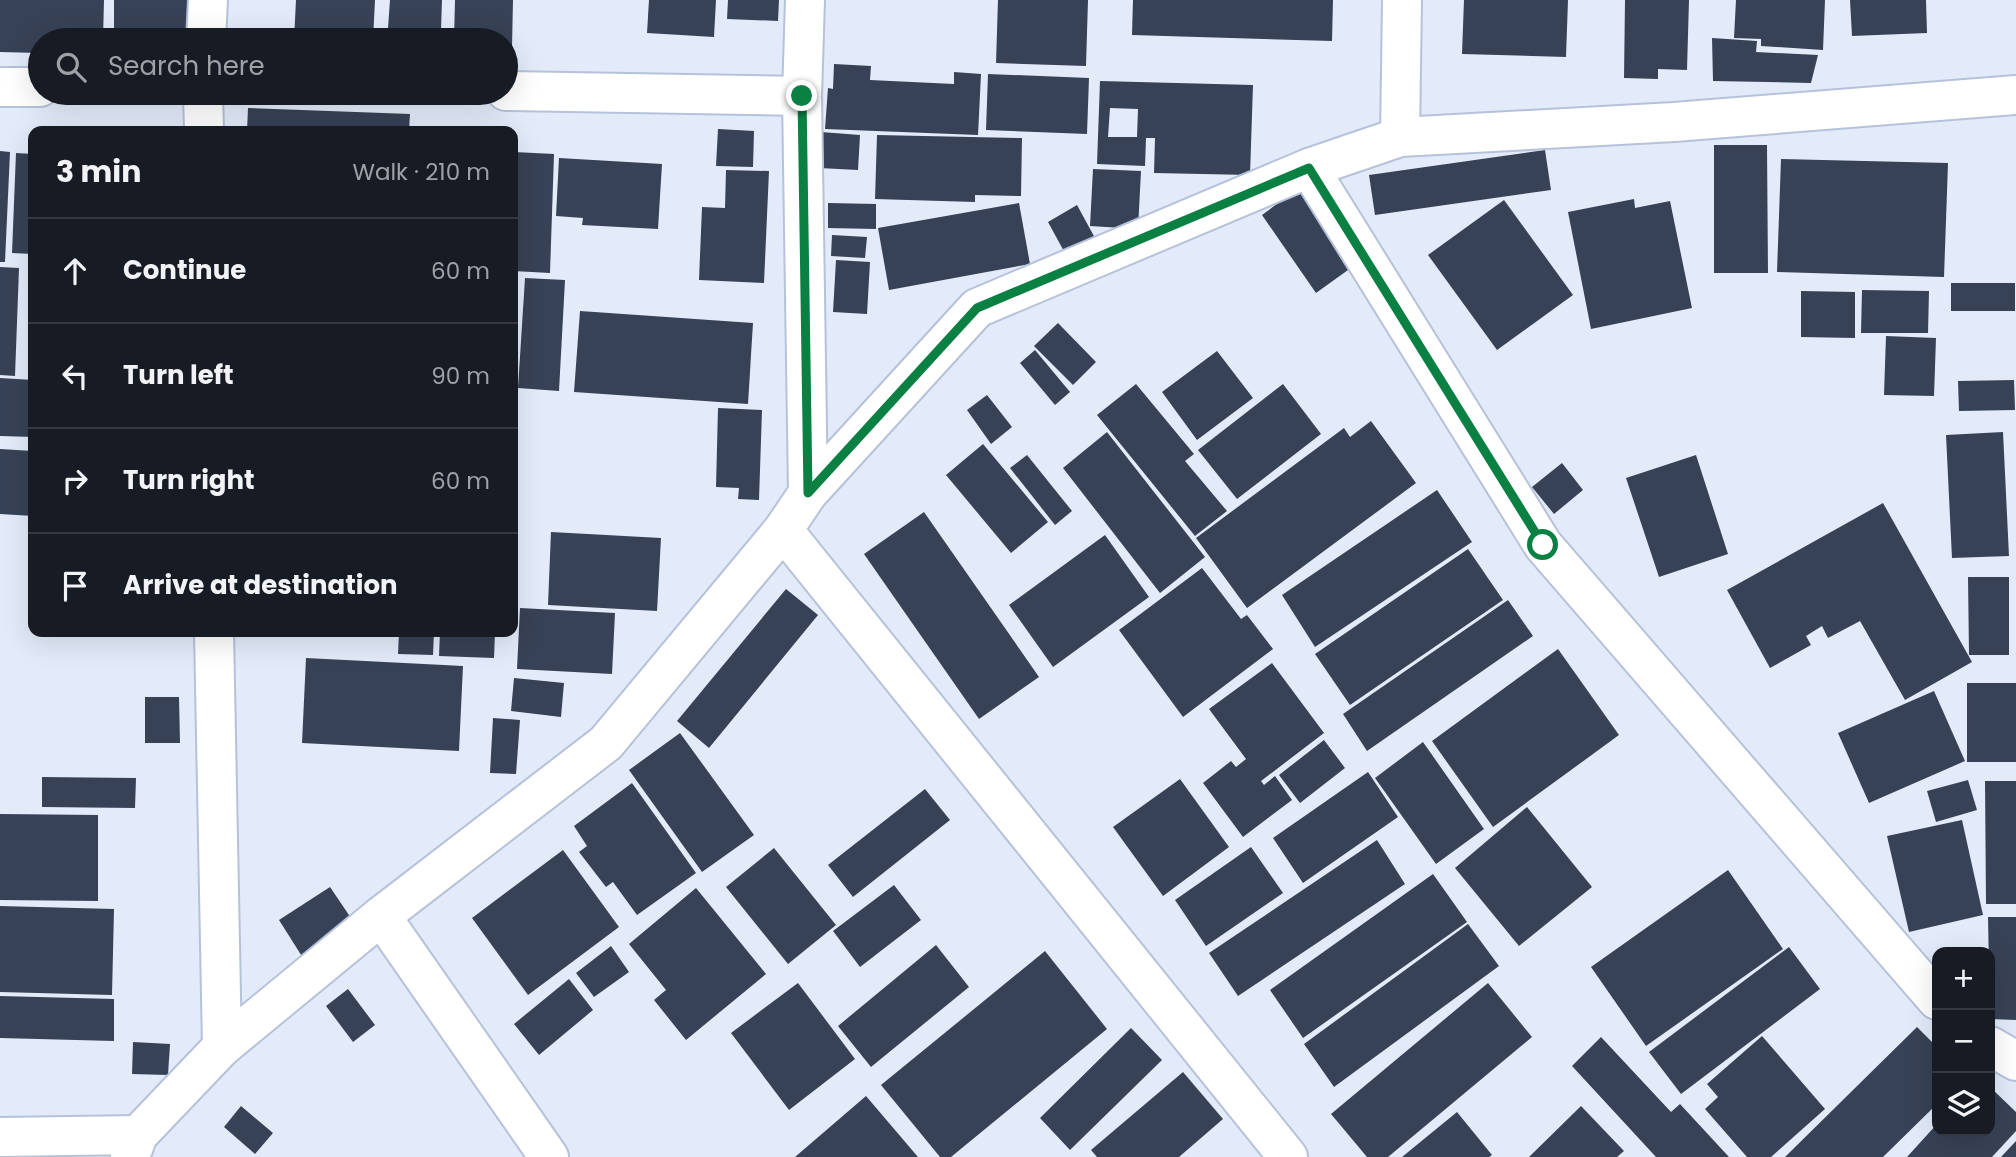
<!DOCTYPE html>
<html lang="en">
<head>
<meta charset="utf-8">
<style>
  :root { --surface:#171b24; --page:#242831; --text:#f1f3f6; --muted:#9ea1a6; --line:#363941 }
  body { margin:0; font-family:Poppins,sans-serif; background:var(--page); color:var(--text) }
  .controls { position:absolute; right:21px; bottom:21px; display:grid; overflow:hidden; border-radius:14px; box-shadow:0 7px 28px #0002 }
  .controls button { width:63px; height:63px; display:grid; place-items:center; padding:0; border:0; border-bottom:2px solid var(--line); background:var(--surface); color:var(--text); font:35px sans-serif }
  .stop { position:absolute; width:21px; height:21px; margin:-16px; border:5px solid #0b8043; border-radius:50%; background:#fff }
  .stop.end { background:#0b8043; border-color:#fff; box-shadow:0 2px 7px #0008 }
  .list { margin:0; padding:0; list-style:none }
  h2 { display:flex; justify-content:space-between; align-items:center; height:91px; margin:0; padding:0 28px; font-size:30px }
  h2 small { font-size:23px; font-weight:400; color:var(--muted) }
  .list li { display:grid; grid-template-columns:46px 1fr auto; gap:21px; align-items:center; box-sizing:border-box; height:105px; padding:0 28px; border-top:2px solid var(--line) }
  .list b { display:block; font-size:26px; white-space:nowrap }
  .list em { font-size:23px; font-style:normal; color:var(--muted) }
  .icon { flex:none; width:38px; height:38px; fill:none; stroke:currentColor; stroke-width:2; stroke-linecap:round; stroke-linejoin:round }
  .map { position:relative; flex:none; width:2016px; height:1157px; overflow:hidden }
  .search { position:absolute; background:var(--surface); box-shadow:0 7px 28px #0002; left:28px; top:28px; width:490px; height:77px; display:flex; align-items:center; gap:18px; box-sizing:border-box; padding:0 24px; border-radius:38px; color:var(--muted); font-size:26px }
  .panel { position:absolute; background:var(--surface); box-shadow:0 7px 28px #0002; left:28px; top:126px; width:490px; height:511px; border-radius:14px }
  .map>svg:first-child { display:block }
  .building { fill:#384256; fill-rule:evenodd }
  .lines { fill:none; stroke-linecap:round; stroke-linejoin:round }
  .street-casing { stroke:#b5c2da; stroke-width:42 }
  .street { stroke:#fff; stroke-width:38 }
  .route { stroke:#0b8043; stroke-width:9 }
</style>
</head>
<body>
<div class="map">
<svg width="2016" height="1157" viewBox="0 0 2016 1157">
  <rect width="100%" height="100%" fill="#e3ebfa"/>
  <g class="building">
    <polygon points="0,0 104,0 103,40 40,40 40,53 0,52"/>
    <polygon points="114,0 190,0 189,31 114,28"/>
    <polygon points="296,0 375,0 373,40 294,40"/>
    <polygon points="390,0 442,0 441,30 388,28"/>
    <polygon points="455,0 513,0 512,47 506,47 506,40 454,40"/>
    <polygon points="649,0 716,0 714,37 647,33"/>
    <polygon points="728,0 779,0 778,21 727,19"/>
    <polygon points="998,0 1088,0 1086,66 996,63"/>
    <polygon points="1133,0 1333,0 1332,41 1132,35"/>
    <polygon points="1464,0 1568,0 1566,57 1462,54"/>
    <polygon points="1625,0 1689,0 1687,70 1658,69 1658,79 1624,78"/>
    <polygon points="1736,0 1825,0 1823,50 1761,46 1761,39 1734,38"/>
    <polygon points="1850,0 1926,0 1927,33 1852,36"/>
    <polygon points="117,30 167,34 167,40 117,40"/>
    <polygon points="380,30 439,32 439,40 379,40"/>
    <polygon points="1712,38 1757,41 1756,52 1818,55 1811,83 1713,81"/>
    <polygon points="834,64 871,66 870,80 954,84 954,72 981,74 978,135 825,129 828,88 833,89"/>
    <polygon points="988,74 1089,78 1087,134 986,130"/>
    <path d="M1100,81L1253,85L1250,175L1154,173L1155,138H1146L1145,166L1097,164ZM1110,108L1138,109L1137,137H1108Z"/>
    <polygon points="248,108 410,114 409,131 247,131"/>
    <polygon points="718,129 754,131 753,167 716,166"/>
    <polygon points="821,132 860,135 858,170 819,168"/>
    <polygon points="877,135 1022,138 1021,196 975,195 975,202 875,199"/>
    <polygon points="1714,145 1767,145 1768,273 1714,273"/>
    <polygon points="1545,150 1551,190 1375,215 1369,175"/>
    <polygon points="0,151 10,152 5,262 0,262"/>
    <polygon points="514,152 554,154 550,273 513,271"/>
    <polygon points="16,153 33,154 33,254 12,253"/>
    <polygon points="559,158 662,164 658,229 582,225 583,218 556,216"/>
    <polygon points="1781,159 1948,163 1944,277 1777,272"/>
    <polygon points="1093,169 1141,171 1138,229 1090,226"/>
    <polygon points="726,170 769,171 764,283 699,280 702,207 725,208"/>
    <polygon points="1300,187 1355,265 1316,293 1262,215"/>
    <polygon points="1634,199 1635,208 1670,201 1692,308 1591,329 1568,212"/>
    <polygon points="1504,200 1573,295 1497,350 1428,255"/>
    <polygon points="828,203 876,204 876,229 828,228"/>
    <polygon points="1019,203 1030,264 889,290 878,228"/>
    <polygon points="1077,205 1095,238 1066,255 1048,222"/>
    <polygon points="832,235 867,237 865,258 831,256"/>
    <polygon points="836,260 870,262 867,314 833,312"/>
    <polygon points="0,267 19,268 15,376 0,375"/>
    <polygon points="525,278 565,280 559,391 518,388"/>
    <rect x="1951" y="283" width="64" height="28"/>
    <polygon points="1862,290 1929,291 1928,333 1861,333"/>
    <polygon points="1801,291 1855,292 1855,338 1801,337"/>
    <polygon points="580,311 753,323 748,404 574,392"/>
    <polygon points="1058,323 1096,362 1073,385 1034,346"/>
    <polygon points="1886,336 1936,338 1934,396 1884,395"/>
    <polygon points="1035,350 1070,392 1055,405 1020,363"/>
    <polygon points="1217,351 1253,398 1197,440 1162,392"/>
    <polygon points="0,378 33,380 33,437 0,436"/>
    <polygon points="2014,380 2015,410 1959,411 1958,381"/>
    <polygon points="1136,384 1194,454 1185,461 1227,511 1195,536 1097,415"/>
    <polygon points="1283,384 1321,434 1237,499 1198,450"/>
    <polygon points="987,395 1012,427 991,444 967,410"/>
    <polygon points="718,408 762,410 759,500 738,499 739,488 716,487"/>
    <polygon points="1371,421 1416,483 1247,608 1196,538 1344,428 1350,437"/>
    <polygon points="1107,432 1205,557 1160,593 1063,468"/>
    <polygon points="2003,432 2009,556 1952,558 1946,435"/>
    <polygon points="983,444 1048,522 1011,553 946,475"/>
    <polygon points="0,449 33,451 33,516 0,514"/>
    <polygon points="1027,455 1072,511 1055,525 1010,468"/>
    <polygon points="1696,455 1728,554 1659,577 1626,478"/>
    <polygon points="1562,463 1583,490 1554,514 1532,487"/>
    <polygon points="1437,490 1472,542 1315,647 1282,595"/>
    <polygon points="1883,503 1972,662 1905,700 1860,621 1828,638 1822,626 1806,636 1811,645 1770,668 1727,590"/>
    <polygon points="924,512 1039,677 979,719 864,554"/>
    <polygon points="551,532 661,538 657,611 548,605"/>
    <polygon points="1105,535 1149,597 1053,667 1009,605"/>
    <polygon points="1468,549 1503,600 1350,705 1315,654"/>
    <polygon points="1202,568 1241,619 1247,615 1273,649 1183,717 1119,630"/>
    <polygon points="1968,577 2009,577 2009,655 1969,655"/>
    <polygon points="786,589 818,615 709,748 677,721"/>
    <polygon points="1508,600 1533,636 1367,751 1343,714"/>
    <polygon points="520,608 615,613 612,674 517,669"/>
    <polygon points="399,632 434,632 433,655 398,654"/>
    <polygon points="440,632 495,632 494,658 439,656"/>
    <polygon points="1558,649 1619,735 1493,827 1432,741"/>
    <polygon points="306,658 463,666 459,751 302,743"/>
    <polygon points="1272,663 1324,733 1261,781 1264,785 1275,776 1292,800 1243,837 1203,783 1231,761 1236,767 1246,759 1209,709"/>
    <polygon points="514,678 564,683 561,717 511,711"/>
    <rect x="1967" y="683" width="49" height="79"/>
    <polygon points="1934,691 1965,761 1869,803 1838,733"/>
    <polygon points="145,697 179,697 180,743 145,743"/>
    <polygon points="493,718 520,720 516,774 490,773"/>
    <polygon points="680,733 754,835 702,872 629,770"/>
    <polygon points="1324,740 1345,768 1300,803 1279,775"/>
    <polygon points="1423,742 1484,829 1436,864 1375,778"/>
    <polygon points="1368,772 1398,817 1303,883 1273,838"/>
    <polygon points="42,777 136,778 135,808 42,807"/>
    <polygon points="1180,779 1229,847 1163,896 1113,827"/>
    <polygon points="1968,780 1977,810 1936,822 1927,791"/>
    <polygon points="1985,781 2016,781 2016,904 1986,904"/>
    <polygon points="632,783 696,873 637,915 613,882 606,887 579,852 587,846 574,826"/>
    <polygon points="925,789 950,820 853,897 828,865"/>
    <polygon points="1527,807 1592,887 1519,946 1455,868"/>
    <polygon points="0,814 98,815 98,901 0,900"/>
    <polygon points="1962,820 1983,915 1909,932 1887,836"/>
    <polygon points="1377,840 1405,884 1238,996 1209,953"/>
    <polygon points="1251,847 1283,893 1206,946 1175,900"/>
    <polygon points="774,848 836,925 788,964 726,887"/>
    <polygon points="563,850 619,927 528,995 472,918"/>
    <polygon points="1728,870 1783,949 1646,1046 1591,967"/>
    <polygon points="1433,874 1467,922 1303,1038 1270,990"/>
    <polygon points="894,885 921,920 860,967 833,931"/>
    <polygon points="330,887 355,924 303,958 279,920"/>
    <polygon points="696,888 766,974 686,1040 654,1000 666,990 629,944"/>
    <polygon points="0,906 114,909 112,995 0,992"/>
    <polygon points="1988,917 2016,917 2016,1020 1990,1019"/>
    <polygon points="1468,924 1499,966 1334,1087 1304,1044"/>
    <polygon points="936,945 969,987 871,1067 838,1026"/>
    <polygon points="611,946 629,972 594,997 576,973"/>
    <polygon points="1789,947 1820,989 1681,1094 1649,1052"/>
    <polygon points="1045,951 1107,1029 951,1157 940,1157 881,1085"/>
    <polygon points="569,979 593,1010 539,1055 514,1024"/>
    <polygon points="798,983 855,1059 789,1110 731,1033"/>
    <polygon points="1488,983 1532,1037 1388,1157 1367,1157 1331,1114"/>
    <polygon points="348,989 375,1025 353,1042 326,1006"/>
    <polygon points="0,996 114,999 114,1041 0,1038"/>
    <polygon points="1917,1027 1937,1047 1937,1104 1883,1157 1785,1157"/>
    <polygon points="1131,1028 1162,1060 1070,1150 1040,1118"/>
    <polygon points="1762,1036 1825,1109 1771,1157 1747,1157 1705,1109 1718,1097 1707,1084"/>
    <polygon points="1601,1037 1671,1112 1680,1104 1729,1157 1656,1157 1572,1066"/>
    <polygon points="133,1042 170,1044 168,1075 132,1074"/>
    <polygon points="1183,1072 1223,1119 1179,1157 1097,1157 1091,1150"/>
    <polygon points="1990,1087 2016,1112 2016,1131 1992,1157 1907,1157 1937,1124 1937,1131 1990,1131"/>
    <polygon points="866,1096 918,1157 795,1157"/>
    <polygon points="241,1106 273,1133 255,1154 224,1127"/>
    <polygon points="1581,1106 1624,1151 1617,1157 1529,1157"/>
    <polygon points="1457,1112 1492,1155 1489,1157 1402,1157"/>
    <polygon points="2016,1141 2016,1157 2001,1157"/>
  </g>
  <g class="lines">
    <g class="street-casing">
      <g id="street">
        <polyline points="805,0 802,96 808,493"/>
        <polyline points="206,40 208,0"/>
        <polyline points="0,87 40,87"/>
        <polyline points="506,91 802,96"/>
        <polyline points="203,93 204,131"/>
        <polyline points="1400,137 1402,0"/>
        <polyline points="1309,168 1543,545 1937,1000"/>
        <polyline points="783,530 1288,1157"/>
        <polyline points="214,632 222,1047"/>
        <polyline points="381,916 549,1157"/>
        <polyline points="1990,1046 2016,1061"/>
        <polyline points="0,1137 138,1135"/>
        <polyline points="130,1157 138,1135 222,1047 381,916 606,743 783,530 808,493 977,308 1309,168 1400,137 1674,122 2016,95"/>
      </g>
    </g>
    <use href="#street" class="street"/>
  </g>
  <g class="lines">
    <polyline class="route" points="802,96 808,493 977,308 1309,168 1543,545"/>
  </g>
</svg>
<div class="controls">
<button>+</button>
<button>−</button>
<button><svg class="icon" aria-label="layers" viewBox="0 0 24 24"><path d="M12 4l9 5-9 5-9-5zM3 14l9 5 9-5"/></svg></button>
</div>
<div class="stop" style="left:1543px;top:545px"></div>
<div class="stop end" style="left:802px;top:96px"></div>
<div class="search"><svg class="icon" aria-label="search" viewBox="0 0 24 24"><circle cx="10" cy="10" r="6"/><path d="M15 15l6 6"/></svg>Search here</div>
<section class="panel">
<h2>3 min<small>Walk · 210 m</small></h2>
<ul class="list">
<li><svg class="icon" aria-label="ahead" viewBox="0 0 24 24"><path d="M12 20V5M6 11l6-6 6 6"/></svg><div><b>Continue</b></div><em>60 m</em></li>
<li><svg class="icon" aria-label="left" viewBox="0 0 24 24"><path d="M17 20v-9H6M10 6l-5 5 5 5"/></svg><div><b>Turn left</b></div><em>90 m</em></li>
<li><svg class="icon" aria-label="right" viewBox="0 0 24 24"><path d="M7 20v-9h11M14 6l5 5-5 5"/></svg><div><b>Turn right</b></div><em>60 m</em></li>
<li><svg class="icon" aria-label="arrive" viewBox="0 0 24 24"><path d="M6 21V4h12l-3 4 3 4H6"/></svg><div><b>Arrive at destination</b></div></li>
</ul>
</section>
</div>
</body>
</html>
